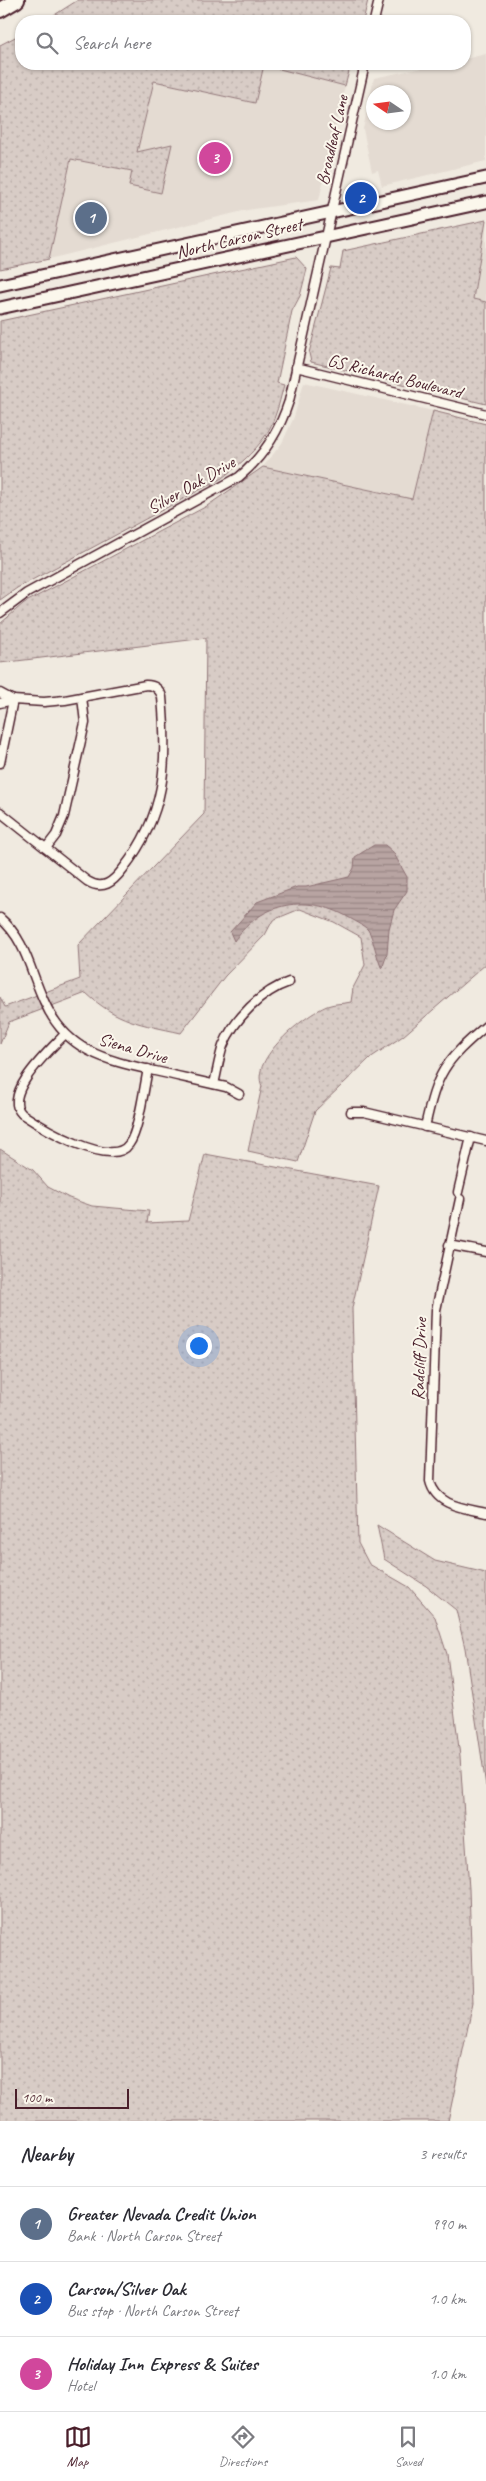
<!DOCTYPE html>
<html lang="en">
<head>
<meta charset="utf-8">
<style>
  :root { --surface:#fff; --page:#f2f2f3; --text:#2b2b33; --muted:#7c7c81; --line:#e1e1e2; --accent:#4a1f2b }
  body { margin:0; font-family:Caveat,sans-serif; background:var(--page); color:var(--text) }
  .compass { position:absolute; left:366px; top:85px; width:45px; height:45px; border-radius:50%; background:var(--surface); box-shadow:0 1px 4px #0004; rotate:283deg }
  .scale { position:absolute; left:15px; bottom:12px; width:114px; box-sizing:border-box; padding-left:5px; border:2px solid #4a1f2b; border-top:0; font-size:14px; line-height:18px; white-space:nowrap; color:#4a1f2b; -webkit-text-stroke:4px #fbf7ec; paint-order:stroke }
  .you { position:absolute; left:198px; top:1345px; width:18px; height:18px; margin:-12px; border:4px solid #fff; border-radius:50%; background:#1a73e8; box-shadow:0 0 0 8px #1a73e833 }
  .badge { display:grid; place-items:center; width:32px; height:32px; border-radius:50%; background:var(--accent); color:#fff; font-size:16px; font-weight:700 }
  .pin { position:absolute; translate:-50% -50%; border:2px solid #fff; box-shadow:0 1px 5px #0006 }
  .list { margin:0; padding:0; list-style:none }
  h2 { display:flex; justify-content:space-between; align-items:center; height:65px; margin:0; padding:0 20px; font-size:21px }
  h2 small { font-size:16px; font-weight:400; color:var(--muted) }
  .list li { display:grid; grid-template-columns:32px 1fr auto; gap:15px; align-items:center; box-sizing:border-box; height:75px; padding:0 20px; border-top:1px solid var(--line) }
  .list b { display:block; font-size:19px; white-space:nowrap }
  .list p { margin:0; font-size:16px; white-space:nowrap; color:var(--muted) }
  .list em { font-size:16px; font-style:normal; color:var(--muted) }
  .icon { flex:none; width:28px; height:28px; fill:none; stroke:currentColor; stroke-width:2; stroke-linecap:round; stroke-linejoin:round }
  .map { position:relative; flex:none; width:486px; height:2121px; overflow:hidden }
  .search { position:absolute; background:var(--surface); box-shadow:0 1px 4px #0004; left:15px; right:15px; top:15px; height:55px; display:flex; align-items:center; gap:12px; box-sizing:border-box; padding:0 18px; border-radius:20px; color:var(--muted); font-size:19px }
  .sheet { height:290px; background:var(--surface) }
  nav { display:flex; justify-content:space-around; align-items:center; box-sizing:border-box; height:70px; border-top:1px solid var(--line); background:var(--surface); font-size:14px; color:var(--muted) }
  nav a { display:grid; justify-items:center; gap:2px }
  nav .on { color:var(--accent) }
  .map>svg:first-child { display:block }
  .built { fill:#e4dbd2; fill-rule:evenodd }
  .grass { fill:url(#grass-dots); stroke:#917678 }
  .water { fill:url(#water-rules); stroke:#8c6f72 }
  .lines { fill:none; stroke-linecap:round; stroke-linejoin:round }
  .minor-casing { stroke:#4a1f2b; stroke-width:11 }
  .primary-casing { stroke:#4a1f2b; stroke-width:15 }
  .motorway-casing { stroke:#4a1f2b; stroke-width:18 }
  .minor { stroke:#fbf7ec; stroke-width:8 }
  .primary { stroke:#fbf7ec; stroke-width:11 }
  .motorway { stroke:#fbf7ec; stroke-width:14 }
  .labels { text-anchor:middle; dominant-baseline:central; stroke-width:4; stroke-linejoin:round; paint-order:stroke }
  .street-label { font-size:18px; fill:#4a1f2b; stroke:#fbf7ec }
</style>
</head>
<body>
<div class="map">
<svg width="486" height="2121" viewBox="0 0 486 2121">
  <defs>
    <pattern id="grass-dots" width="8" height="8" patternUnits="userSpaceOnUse" patternTransform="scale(1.25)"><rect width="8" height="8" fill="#d8ccc6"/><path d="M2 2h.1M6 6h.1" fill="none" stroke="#bbafaa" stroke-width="1.8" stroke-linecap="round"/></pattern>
    <pattern id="water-rules" width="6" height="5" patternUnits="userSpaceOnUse" patternTransform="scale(1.25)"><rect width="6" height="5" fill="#b8a4a2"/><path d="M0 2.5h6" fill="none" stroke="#988584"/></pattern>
  </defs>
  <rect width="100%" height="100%" fill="#f0eae0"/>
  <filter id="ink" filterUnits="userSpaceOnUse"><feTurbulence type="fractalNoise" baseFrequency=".02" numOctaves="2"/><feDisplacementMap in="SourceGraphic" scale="10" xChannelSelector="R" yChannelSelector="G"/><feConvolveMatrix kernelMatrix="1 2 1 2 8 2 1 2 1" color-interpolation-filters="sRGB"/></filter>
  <g filter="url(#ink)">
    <g class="built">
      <path d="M486,54V161L382,186L378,170L372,172L363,129L374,78L441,64H465V59ZM404,92V122H374V92Z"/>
      <polygon points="264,65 345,86 319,200 247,210 49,259 71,159 132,171 129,186 161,193 171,144 137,152 154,81 255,103"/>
      <polygon points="486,224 486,302 473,299"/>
      <polygon points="304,382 433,411 412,499 263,467 282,443 294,417"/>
    </g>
    <g class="grass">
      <polygon points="78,0 368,0 363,21 45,21"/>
      <polygon points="21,34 21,64 351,64 345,86 264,65 255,103 154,81 137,152 172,144 161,193 129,186 132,171 71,159 49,259 0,269 0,45"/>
      <polygon points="486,220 473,299 486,302 486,404 311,362 309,353 331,268 340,269 343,251"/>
      <path d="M296,257L307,269L300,296L292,311L277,383L284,385C281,395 279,406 275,416C266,443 244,461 222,478L17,588L0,600V321Z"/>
      <path d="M433,411L486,424V964L403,1036L370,1058L315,1111L298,1162L248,1151L262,1086C249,1059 305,1015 327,1006C335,1003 343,1004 351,1002L353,988L365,965L361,937L334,922L300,909L273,920L265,935L225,976L181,1033C141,1024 117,1022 86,993L9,1022L0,1044V997L5,1007L80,979L78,945L204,814L206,638L0,663V624L24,603L207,506L263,467L412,499Z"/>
      <polygon points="0,1149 33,1170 48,1187 69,1198 92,1206 149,1211 147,1223 188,1221 205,1154 379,1186 352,1308 358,1543 369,1564 409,1587 435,1617 447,1654 460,1756 469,1889 473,2003 448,2121 0,2121"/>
      <polygon points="377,1525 435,1561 486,1573 486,1786 465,1648 456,1610 426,1586 384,1559"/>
    </g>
    <path class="water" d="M374,845H385L393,852L407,877V891L394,910L389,929L387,954L382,969C377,959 373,937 368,930C364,925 354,921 348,917C307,894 262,901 234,941L230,932L257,902L297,887H306L349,877L354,868L355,857Z"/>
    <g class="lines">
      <g class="minor-casing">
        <g id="minor">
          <polyline points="374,21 379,0"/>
          <polyline points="296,367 486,414"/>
          <path d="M0,613L27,593L239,477C264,456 279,432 289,401L365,64"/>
          <polyline points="0,693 13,700"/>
          <path d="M0,703L13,700L44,702L65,700L146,685C154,685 160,689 162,697C168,764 166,814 123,869C113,882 103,891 87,881L0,812"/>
          <polyline points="0,763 13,700"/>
          <polyline points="46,848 56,835 64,816 85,723 82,697"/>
          <path d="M0,918C26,940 30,971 44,1001C66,1052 106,1060 155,1071C178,1076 202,1082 226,1087L239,1094"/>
          <path d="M65,1034C51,1049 1,1094 22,1114C40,1126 112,1170 129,1144C139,1131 144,1087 148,1069"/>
          <path d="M214,1084C217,1072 219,1058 223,1046C234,1019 262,991 289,982"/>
          <polyline points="351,1112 364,1112 486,1141"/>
          <path d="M425,1127C437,1072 444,1062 486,1026"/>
          <polyline points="458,1192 471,1137"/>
          <path d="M460,1199L436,1310L430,1481C436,1506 464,1508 486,1513"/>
          <polyline points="449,1245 486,1252"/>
        </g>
      </g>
      <g class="primary-casing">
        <g id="primary">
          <polyline points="0,285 486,178"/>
          <polyline points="0,308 486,202"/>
        </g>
      </g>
      <g class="motorway-casing">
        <polyline id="motorway" points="0,10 17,0"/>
      </g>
      <use href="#minor" class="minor"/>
      <use href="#primary" class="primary"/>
      <use href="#motorway" class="motorway"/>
    </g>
  </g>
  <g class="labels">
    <g class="street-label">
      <text transform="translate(332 140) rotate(-77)">Broadleaf Lane</text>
      <text transform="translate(239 238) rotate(-13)">North Carson Street</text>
      <text transform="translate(395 376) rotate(14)">GS Richards Boulevard</text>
      <text transform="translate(191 485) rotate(-30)">Silver Oak Drive</text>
      <text transform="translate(133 1048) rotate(16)">Siena Drive</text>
      <text transform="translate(419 1359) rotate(-88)">Radcliff Drive</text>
    </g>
  </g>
</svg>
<svg class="compass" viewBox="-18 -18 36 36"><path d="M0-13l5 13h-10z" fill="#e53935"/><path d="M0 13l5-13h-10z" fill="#7c7c81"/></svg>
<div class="scale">100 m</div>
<div class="you"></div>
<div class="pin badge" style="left:91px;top:218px;background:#5c6f8a">1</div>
<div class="pin badge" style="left:361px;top:198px;background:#1a4fb4">2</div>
<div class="pin badge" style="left:215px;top:158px;background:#d1479c">3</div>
<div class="search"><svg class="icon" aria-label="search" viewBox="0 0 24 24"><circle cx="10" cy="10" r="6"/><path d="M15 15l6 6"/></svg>Search here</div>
</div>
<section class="sheet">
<h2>Nearby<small>3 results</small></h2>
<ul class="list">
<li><span class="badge" style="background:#5c6f8a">1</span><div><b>Greater Nevada Credit Union</b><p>Bank · North Carson Street</p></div><em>990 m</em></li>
<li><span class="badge" style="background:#1a4fb4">2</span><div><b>Carson/Silver Oak</b><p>Bus stop · North Carson Street</p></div><em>1.0 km</em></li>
<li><span class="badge" style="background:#d1479c">3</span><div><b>Holiday Inn Express &amp; Suites</b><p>Hotel</p></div><em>1.0 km</em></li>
</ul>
</section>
<nav>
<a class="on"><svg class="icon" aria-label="map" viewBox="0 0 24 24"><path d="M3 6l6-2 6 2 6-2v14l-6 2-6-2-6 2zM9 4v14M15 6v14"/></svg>Map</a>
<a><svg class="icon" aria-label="directions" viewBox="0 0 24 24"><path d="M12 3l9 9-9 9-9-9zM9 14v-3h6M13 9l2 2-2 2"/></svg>Directions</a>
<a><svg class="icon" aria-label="saved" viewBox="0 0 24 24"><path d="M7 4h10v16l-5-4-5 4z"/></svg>Saved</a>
</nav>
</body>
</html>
